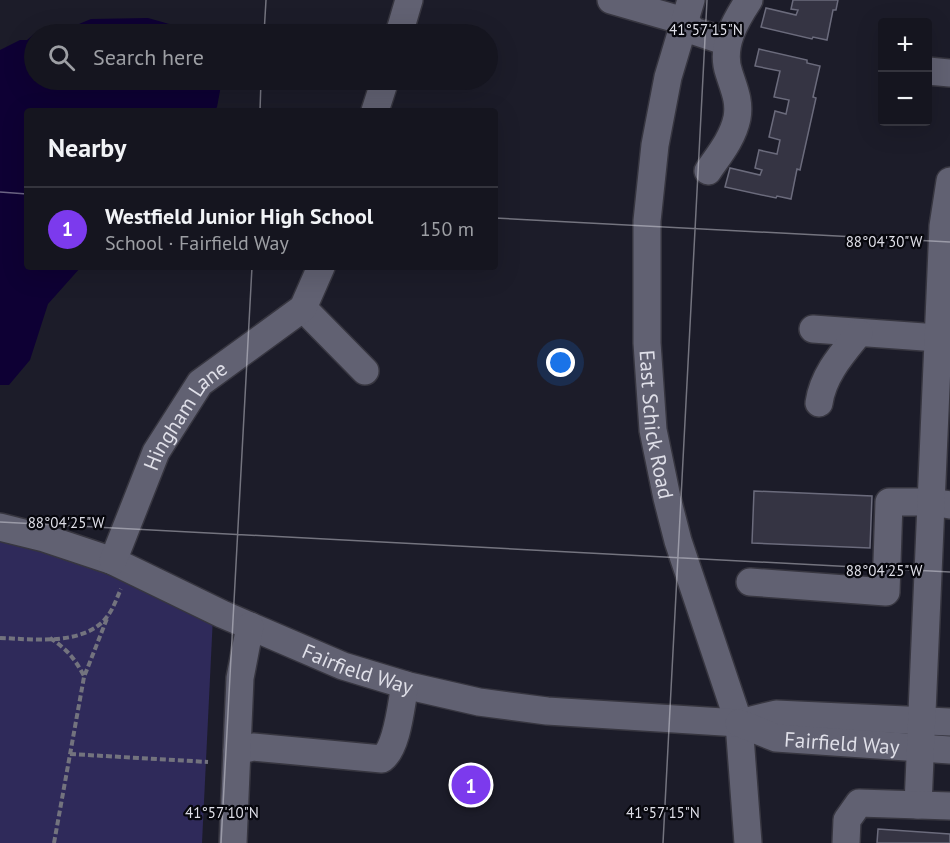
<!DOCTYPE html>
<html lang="en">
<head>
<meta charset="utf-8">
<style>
  :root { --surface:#15151f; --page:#22222c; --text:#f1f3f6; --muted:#9d9fa4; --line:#34343d; --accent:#7c3aed }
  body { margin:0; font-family:"PT Sans",sans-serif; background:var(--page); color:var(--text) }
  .controls { position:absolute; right:18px; top:18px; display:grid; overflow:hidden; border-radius:6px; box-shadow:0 6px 24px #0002 }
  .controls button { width:54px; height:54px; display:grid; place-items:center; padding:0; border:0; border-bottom:2px solid var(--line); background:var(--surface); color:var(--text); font:30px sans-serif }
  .you { position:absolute; left:561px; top:363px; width:21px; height:21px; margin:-15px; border:4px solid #fff; border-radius:50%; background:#1a73e8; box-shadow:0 0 0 9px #1a73e833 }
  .badge { display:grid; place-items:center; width:39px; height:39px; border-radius:50%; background:var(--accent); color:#fff; font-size:20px; font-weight:700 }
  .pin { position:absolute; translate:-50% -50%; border:3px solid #fff; box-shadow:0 2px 6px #0006 }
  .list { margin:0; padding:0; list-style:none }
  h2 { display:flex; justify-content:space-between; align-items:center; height:78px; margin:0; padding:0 24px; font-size:26px }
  h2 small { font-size:20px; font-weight:400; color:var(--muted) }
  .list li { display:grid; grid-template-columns:39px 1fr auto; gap:18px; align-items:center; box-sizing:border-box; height:84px; padding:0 24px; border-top:2px solid var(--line) }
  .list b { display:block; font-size:22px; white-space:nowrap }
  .list p { margin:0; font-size:20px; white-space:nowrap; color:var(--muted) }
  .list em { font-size:20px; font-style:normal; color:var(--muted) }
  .icon { flex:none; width:33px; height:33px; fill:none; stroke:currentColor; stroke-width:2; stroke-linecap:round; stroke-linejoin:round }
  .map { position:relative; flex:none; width:950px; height:843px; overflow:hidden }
  .search { position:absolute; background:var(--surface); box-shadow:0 6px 24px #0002; left:24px; top:24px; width:474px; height:66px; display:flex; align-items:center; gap:15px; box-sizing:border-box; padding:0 21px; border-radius:33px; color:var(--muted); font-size:22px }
  .panel { position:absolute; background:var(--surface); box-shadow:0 6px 24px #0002; left:24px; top:108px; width:474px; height:162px; border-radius:6px }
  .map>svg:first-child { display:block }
  .green { fill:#2f2a5a }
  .water { fill:#0e0034 }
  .building { fill:#353443; stroke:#6b6b7c; stroke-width:1.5 }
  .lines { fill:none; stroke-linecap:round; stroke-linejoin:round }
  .minor-casing { stroke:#373640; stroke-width:30 }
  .path { stroke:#73737e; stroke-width:4; stroke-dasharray:6 3; stroke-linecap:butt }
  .minor { stroke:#616172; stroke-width:27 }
  .ticks { fill:none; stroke:#dfdfe8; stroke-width:1.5; stroke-opacity:0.45 }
  .labels { text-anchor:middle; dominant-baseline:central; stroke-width:4.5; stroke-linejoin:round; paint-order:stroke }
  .street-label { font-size:21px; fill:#dfdfe8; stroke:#07070d }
  .ticks-label { font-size:15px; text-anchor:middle; fill:#dfdfe8; stroke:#07070d; stroke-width:4.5; stroke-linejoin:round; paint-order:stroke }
</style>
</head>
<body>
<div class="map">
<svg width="950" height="843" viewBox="0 0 950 843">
  <rect width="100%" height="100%" fill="#1c1c29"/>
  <polygon class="green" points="0,535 39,543 213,616 202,843 0,843"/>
  <polygon class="water" points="148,18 187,29 193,34 34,34 34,80 222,80 217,107 214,111 27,111 27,267 81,267 48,304 30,360 9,385 0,385 0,50 20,40 27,40 34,34 62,31 91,19"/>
  <g class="building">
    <polygon points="793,0 838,0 836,10 833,10 827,40 813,37 812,39 761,27 766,8 796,15 798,10 791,9"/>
    <polygon points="759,49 807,60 807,63 820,66 813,97 816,98 800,170 797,169 791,199 777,196 776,198 725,187 730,168 760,175 762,170 755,168 759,150 777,154 780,140 769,137 775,111 786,114 789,100 774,97 780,71 755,66"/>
    <polygon points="754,491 872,496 870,548 752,543"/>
    <polygon points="878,829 950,834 950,843 877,843"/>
  </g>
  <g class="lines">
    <g class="minor-casing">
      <g id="minor">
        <polyline points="611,0 684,21 694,31 727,42"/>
        <path id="s1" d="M691,0L668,77L655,145L647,221V343L653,430L667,498L678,541L739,723L748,843"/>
        <polyline points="399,34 409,0"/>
        <polyline points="928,71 950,73"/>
        <polyline points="375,111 385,80"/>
        <path d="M708,171C719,155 733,138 737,118C740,101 734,89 729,73C720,47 735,21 749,0"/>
        <polyline points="303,308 365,371"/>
        <polyline points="813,329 938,338 950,336"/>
        <path d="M819,403C823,375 842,354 859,333"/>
        <path id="s2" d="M0,527L44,538L113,561L222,614L343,666L409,686L479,702L547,711L739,723L776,714L950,722"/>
        <path id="s3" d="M113,561L156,452L200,383L303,308L321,267"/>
        <polyline points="750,582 886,592 889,502 931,502 950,505"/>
        <path id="s4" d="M739,723L776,738L950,750"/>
        <path d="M237,751L253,747L382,759C398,747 401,704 405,685"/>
        <polyline points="918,805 943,226 950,181"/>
        <polyline points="233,843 240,678 250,626"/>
        <polyline points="846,843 847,820 859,803 950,806"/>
      </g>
    </g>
    <g class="path">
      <path d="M0,638C34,639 87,647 109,614C114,607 117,597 121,589"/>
      <path d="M50,638C67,649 75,659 84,676"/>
      <polyline points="70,754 208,762"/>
      <polyline points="54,843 84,677 108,616"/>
    </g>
    <use href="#minor" class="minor"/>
  </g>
  <path class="ticks" d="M264,34L266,0M260,111L261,80M0,192L27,194M495,218L950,242M0,522L950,572M221,843L252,267M663,843L707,0"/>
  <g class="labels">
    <g class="street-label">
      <text stroke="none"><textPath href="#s3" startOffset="164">Hingham Lane</textPath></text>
      <text stroke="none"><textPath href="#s1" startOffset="430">East Schick Road</textPath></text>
      <text stroke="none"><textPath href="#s2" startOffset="386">Fairfield Way</textPath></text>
      <text stroke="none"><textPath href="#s4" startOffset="106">Fairfield Way</textPath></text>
    </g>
  </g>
  <g class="ticks-label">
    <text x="706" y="35">41°57'15"N</text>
    <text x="884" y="247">88°04'30"W</text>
    <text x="66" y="528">88°04'25"W</text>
    <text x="884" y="576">88°04'25"W</text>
    <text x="222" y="818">41°57'10"N</text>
    <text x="663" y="818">41°57'15"N</text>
  </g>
</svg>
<div class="controls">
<button>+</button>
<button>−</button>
</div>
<div class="you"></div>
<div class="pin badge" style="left:471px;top:785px">1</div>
<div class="search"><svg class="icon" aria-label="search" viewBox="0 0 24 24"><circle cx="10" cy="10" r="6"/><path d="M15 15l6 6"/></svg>Search here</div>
<section class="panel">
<h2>Nearby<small></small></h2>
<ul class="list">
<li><span class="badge">1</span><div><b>Westfield Junior High School</b><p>School · Fairfield Way</p></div><em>150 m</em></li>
</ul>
</section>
</div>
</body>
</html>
